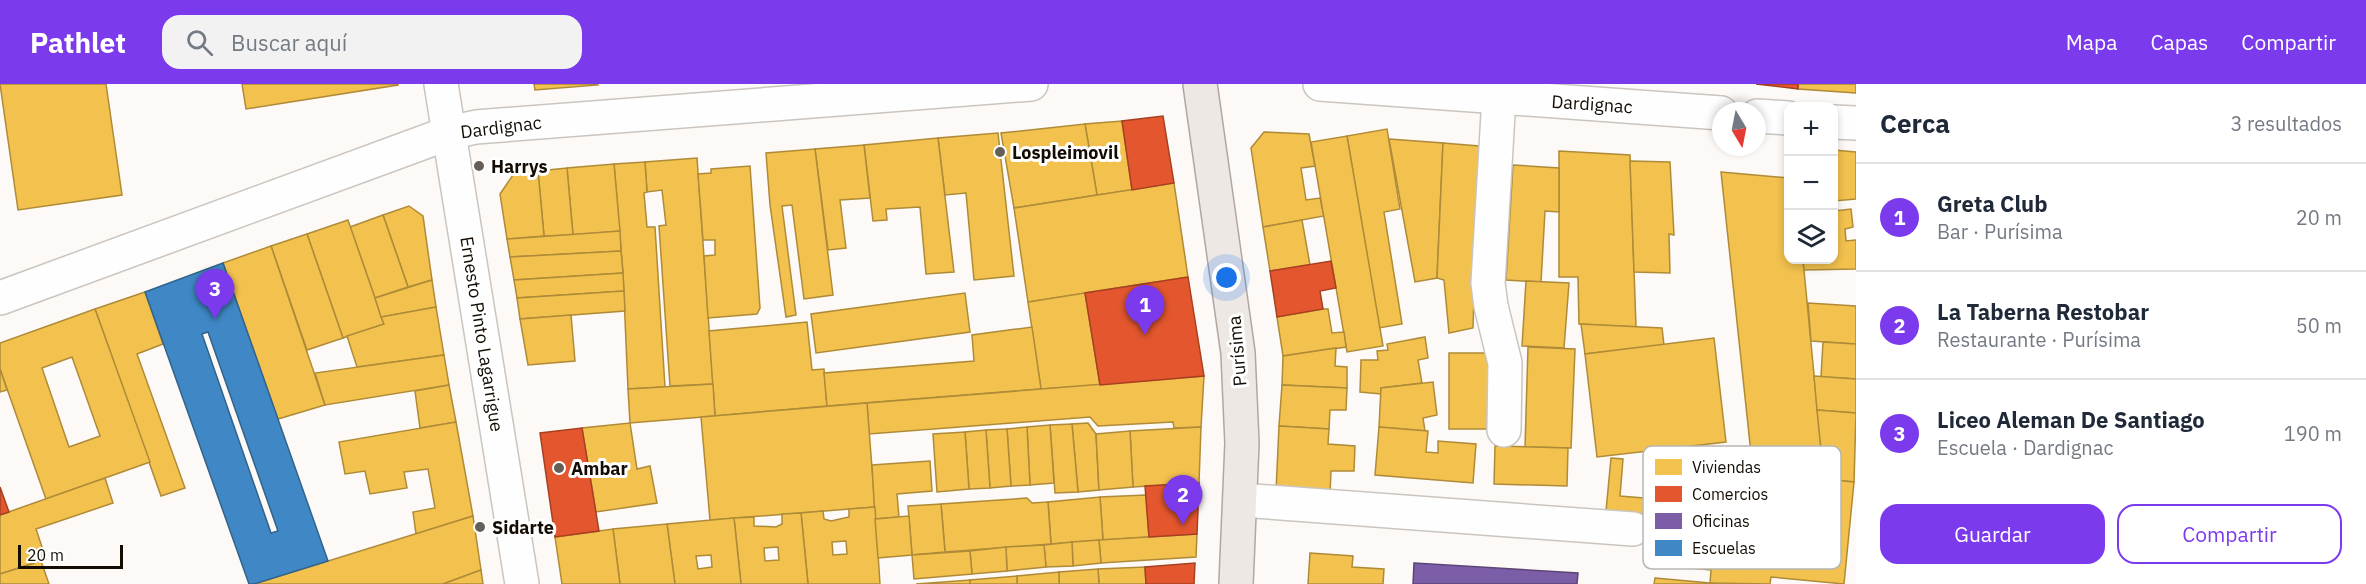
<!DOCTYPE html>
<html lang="es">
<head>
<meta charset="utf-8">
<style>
  :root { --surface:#fff; --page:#f2f2f3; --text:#1f2937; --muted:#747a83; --line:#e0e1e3; --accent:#7c3aed }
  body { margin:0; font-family:"IBM Plex Sans",sans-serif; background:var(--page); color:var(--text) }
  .controls { position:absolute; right:18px; top:18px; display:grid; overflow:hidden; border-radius:12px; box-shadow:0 3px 9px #0003 }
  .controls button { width:54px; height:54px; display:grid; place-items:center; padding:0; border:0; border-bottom:2px solid var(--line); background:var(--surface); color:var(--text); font:30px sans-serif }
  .compass { position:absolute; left:1712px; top:18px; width:54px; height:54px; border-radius:50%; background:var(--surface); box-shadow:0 3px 9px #0003; rotate:170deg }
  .scale { position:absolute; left:18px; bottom:15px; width:105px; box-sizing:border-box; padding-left:6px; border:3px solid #140c03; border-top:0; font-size:16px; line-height:21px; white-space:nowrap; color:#140c03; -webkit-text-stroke:4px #fff; paint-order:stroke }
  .you { position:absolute; left:1227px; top:194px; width:21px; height:21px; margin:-15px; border:4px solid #fff; border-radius:50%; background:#1a73e8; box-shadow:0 0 0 9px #1a73e833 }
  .badge { display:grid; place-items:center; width:39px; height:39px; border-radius:50%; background:var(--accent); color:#fff; font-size:20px; font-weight:700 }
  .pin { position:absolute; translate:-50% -50px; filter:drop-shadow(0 2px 3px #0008) }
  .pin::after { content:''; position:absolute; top:32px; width:21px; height:18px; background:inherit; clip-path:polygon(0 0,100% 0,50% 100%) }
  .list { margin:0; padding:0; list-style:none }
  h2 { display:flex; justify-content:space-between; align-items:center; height:78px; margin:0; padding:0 24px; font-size:26px }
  h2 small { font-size:20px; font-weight:400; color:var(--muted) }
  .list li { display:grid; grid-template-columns:39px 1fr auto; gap:18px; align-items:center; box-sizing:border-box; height:108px; padding:0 24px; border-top:2px solid var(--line) }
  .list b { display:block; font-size:22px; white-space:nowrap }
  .list p { margin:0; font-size:20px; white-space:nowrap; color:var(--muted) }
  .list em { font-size:20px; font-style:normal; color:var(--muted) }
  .actions { display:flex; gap:12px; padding:18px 24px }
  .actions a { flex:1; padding:14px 0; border:2px solid var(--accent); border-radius:18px; text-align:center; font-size:21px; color:var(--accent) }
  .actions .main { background:var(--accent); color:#fff }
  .icon { flex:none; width:33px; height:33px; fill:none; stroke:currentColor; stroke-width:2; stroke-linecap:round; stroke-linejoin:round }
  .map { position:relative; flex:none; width:1856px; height:500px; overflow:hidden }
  header { display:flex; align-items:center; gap:36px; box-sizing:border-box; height:84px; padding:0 30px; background:var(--accent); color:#fff }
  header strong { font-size:28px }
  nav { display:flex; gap:33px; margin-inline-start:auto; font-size:21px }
  .search { width:420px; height:54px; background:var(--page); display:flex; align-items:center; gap:15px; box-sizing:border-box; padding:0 21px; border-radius:18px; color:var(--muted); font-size:22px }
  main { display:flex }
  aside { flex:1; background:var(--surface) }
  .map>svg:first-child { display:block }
  .homes { fill:#f2c14e; stroke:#af8b38; stroke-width:1.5; fill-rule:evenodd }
  .shops { fill:#e4572e; stroke:#a64021; stroke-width:1.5 }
  .offices { fill:#7b5ea7; stroke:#5c4576; stroke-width:1.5 }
  .schools { fill:#3f88c5; stroke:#32638b; stroke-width:1.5; fill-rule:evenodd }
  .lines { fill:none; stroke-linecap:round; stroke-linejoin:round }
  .minor-casing { stroke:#cac5be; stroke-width:36 }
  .major-casing { stroke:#b1a6a1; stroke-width:36 }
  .minor { stroke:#fffefe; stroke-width:33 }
  .major { stroke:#eee8e5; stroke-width:33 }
  .poi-dot { fill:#655f58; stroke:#fff; stroke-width:2 }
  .labels { text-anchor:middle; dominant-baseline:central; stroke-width:6; stroke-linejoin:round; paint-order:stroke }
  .street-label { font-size:18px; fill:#140c03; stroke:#fff }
  .poi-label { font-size:18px; font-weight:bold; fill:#140c03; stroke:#fff; text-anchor:start }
  .key { fill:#fff; stroke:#b8b6b3; stroke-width:1.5 }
  .key-label { font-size:16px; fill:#140c03 }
</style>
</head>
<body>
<header>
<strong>Pathlet</strong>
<div class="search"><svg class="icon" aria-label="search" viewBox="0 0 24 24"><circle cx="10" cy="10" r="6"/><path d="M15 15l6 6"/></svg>Buscar aquí</div>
<nav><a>Mapa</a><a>Capas</a><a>Compartir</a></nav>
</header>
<main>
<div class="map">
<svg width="1856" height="500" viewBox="0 0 1856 500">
  <rect width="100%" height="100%" fill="#fcf9f6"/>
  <g class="homes">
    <polygon points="0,0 106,0 122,111 18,126"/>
    <polygon points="242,0 398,0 398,1 246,25"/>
    <polygon points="534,0 597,0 598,1 535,6"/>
    <polygon points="1798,0 1856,0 1856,9 1798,5"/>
    <polygon points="1122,37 1132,106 1097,111 1085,40"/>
    <polygon points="1085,40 1097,111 1014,124 1001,49"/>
    <polygon points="1387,45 1400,125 1384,128 1402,240 1379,244 1347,52"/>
    <polygon points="1264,48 1309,50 1315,82 1301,84 1306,116 1320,114 1324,132 1263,143 1251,64"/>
    <polygon points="998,49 1014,192 974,196 966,109 945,111 938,54"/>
    <polygon points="1347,52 1383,262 1347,268 1311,58"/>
    <polygon points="938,54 954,188 926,190 920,123 886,125 887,136 873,137 864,61"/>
    <polygon points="1389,55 1443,59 1437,194 1415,198"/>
    <polygon points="1443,59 1491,63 1489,88 1478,87 1473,244 1449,249 1444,196 1437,194"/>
    <polygon points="864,61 870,114 840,116 846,164 828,166 815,65"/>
    <polygon points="815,65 833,211 804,215 792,121 782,122 796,231 786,233 770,121 766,69"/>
    <polygon points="1834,66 1856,68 1856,115 1834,117"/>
    <polygon points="1559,67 1630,71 1636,243 1579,240 1578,193 1559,193"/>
    <polygon points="697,74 713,300 670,302 659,142 666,141 662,106 647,108 645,78"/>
    <polygon points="1630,77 1670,78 1674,151 1669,150 1670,189 1634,188"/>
    <polygon points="645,78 647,108 644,109 647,143 655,143 665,303 628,305 623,189 614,80"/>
    <polygon points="614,80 620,147 573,151 567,84"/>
    <polygon points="1513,81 1559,84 1559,128 1545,127 1541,198 1506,196"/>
    <polygon points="750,82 760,224 757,230 708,234 704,172 715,171 715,156 703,156 698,90 711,89 711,85"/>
    <polygon points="567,84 573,151 544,152 538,87"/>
    <polygon points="538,87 544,152 507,155 500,110 515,88"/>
    <polygon points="1721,88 1788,94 1788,176 1803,176 1824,395 1753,388"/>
    <polygon points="1174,99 1188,193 1028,218 1014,124"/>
    <polygon points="409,122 423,132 432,196 408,203 383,131"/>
    <polygon points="1834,123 1834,127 1851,125 1853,143 1845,145 1846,157 1856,156 1856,185 1804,186 1803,176 1834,176"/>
    <polygon points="383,131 408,203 375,214 350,143"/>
    <polygon points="348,136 384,240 343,254 307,150"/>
    <polygon points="1302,136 1310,181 1270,187 1263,143"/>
    <polygon points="620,147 621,167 510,173 507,155"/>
    <polygon points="307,150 343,254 307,266 271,162"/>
    <polygon points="271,162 325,321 278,335 223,179"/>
    <polygon points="621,167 623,189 514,196 510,173"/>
    <polygon points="623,189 624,207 517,214 514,196"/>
    <polygon points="432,196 436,223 381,233 375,214"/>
    <polygon points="1526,197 1569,199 1564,264 1522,262"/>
    <polygon points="624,207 625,227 520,235 517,214"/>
    <polygon points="145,208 163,260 137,270 185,404 161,412 95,225"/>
    <polygon points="965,209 970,248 816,269 811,230"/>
    <polygon points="1085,209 1100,301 1041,305 1028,218"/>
    <polygon points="1808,219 1856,222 1856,260 1811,257"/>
    <polygon points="436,223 444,271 357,283 347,252 384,240 381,233"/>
    <path d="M95,225L150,378L46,415L0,285V259ZM72,273L100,352L69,363L42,284Z"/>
    <polygon points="1323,225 1328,225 1332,249 1344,248 1346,263 1283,272 1277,233"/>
    <polygon points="571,231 575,277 528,281 520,235"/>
    <polygon points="807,238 812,286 824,285 827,322 715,332 709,247"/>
    <polygon points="1581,240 1662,244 1664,261 1585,270"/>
    <polygon points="1032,243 1041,305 827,322 824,289 974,277 972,251"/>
    <polygon points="1425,253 1428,274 1418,276 1422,299 1381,304 1381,310 1360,308 1361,276 1378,276 1377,267 1388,266 1387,260"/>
    <polygon points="1714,254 1726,358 1597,373 1585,270"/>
    <polygon points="1823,258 1856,260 1856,295 1821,293"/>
    <polygon points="1528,263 1575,265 1571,364 1525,363"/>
    <polygon points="1336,264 1335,282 1347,283 1347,304 1282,301 1283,272"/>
    <rect x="1449" y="269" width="40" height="76"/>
    <polygon points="444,271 449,301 325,321 315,289"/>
    <polygon points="0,285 7,306 0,308"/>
    <polygon points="1204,292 1201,343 1174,344 1173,338 1098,342 1090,333 869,350 867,319"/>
    <polygon points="1814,292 1856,295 1856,329 1817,326"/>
    <polygon points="1433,298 1437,331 1423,334 1425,347 1379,343 1381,304"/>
    <polygon points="713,300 715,332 630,339 628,305"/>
    <polygon points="449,301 456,338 420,344 415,307"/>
    <polygon points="1282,301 1347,304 1346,326 1330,326 1329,345 1279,342"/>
    <polygon points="867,319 875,423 710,436 701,333"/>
    <polygon points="1817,326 1856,329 1854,398 1824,395"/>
    <polygon points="456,338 473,432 416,450 413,428 435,424 428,385 404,388 407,404 370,410 365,387 345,390 339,358"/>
    <polygon points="630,339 637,385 650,382 657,419 596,428 582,344"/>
    <polygon points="1088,339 1096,350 1099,406 1078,408 1072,340"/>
    <polygon points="1072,340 1078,408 1055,409 1050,341"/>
    <polygon points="1050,341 1054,399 1030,401 1027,343"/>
    <polygon points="1279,342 1329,345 1328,360 1355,362 1354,387 1331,387 1330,410 1276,407"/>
    <polygon points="1027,343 1030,401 1011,402 1007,345"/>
    <polygon points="1201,343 1199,399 1133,403 1130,347"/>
    <polygon points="1379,343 1428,347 1426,368 1438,369 1438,357 1476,360 1473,399 1375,391"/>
    <polygon points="1007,345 1011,402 990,404 986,346"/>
    <polygon points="986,346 990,404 969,405 965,348"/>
    <polygon points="1130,347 1133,403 1099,406 1096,350"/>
    <polygon points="965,348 969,405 937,408 933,350"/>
    <polygon points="1495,362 1568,364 1567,402 1494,400"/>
    <polygon points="1611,374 1623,375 1620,412 1656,415 1659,379 1854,398 1844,500 1771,493 1770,500 1710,499 1711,486 1681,483 1685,434 1606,427"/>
    <polygon points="930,377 932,407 897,410 899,433 875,435 872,381"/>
    <polygon points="105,394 113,419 36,445 46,475 0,490 0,431"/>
    <polygon points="1146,411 1149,453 1103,456 1100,413"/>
    <polygon points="1100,413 1103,456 1051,460 1048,418"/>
    <polygon points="1027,414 1032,419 1048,418 1051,460 945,468 941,420"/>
    <polygon points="941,420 945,468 912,471 908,422"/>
    <path d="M875,423L880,500H808L801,429L823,427L824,435L831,437L849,433V425ZM846,457L847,470L833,471L832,458Z"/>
    <path d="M801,429L808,500H741L734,434L754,433V442L776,443L782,440V430ZM778,463L779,476L765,477L764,464Z"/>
    <polygon points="473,432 481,486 443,500 254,500"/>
    <polygon points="909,432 912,471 878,474 875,435"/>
    <path d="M734,434L741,500H675L667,440ZM711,471L712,483L698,485L696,472Z"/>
    <polygon points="667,440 675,500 620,500 613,445"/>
    <polygon points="613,445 620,500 562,500 555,453"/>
    <polygon points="1197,450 1196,473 1101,479 1099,456"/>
    <polygon points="1099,456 1101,479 1073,482 1072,458"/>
    <polygon points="1072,458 1073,482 1046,483 1044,461"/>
    <polygon points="1044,461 1046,483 1007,487 1006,463"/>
    <polygon points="1006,463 1007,487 972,490 970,467"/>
    <polygon points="970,467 972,490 914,495 912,471"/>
    <polygon points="1310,469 1353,472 1352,483 1384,485 1383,500 1308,500"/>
    <polygon points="41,477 49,500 0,500 0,490"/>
    <polygon points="1145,483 1146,500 1099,500 1098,485"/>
    <polygon points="1098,485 1099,500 1059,500 1059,488"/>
    <polygon points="481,486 483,500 443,500"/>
    <polygon points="1059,488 1059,500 1017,500 1017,492"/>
    <polygon points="1017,492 1017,500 970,500 970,496"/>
    <polygon points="1655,494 1710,499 1722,500 1654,500"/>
    <polygon points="970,496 970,500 916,500"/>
  </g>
  <g class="shops">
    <polygon points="1756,0 1798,0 1798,5"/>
    <polygon points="1163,32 1174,99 1132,106 1122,37"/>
    <polygon points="1331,177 1336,204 1320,207 1323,225 1277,233 1270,187"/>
    <polygon points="1188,193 1204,292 1100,301 1085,209"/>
    <polygon points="582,344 599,447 555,453 540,349"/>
    <polygon points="1199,399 1197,450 1149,453 1145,402"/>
    <polygon points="0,403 9,428 0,431"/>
    <polygon points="1195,479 1194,500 1146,500 1145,483"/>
  </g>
  <polygon class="offices" points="1414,479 1578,489 1577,500 1413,500"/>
  <path class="schools" d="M223,179L328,477L254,500H249L145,208ZM208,248L278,447L271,449L202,250Z"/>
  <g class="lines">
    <g class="minor-casing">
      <g id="minor">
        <polyline points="441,0 522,500"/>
        <polyline points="1320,0 1721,29"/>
        <polyline points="1499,13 1488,199 1491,222 1505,279 1504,346"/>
        <polyline points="1757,32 1788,34"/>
        <polyline points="1834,38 1856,39"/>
        <polyline points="0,214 449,49 476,43 1031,0"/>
        <polyline points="1241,416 1633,445"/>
      </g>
    </g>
    <g class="major-casing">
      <polyline id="major" points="1200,0 1238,269 1242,359 1236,500"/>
    </g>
    <use href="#minor" class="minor"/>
    <use href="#major" class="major"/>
  </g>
  <g class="poi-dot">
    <circle cx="1000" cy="68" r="6"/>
    <circle cx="479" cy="82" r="6"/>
    <circle cx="559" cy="384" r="6"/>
    <circle cx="480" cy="443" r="6"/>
  </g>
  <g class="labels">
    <g class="street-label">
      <text transform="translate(1592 20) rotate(4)">Dardignac</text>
      <text transform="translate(501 43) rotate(-7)">Dardignac</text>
      <text transform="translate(482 250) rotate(81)">Ernesto Pinto Lagarrigue</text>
      <text transform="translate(1237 267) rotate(-95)">Purísima</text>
    </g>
    <g class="poi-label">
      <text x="1012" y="68">Lospleimovil</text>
      <text x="491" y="82">Harrys</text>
      <text x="571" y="384">Ambar</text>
      <text x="492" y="443">Sidarte</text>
    </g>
  </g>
  <rect x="1643" y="362" width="198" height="123" rx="9" class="key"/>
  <rect x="1655" y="375" width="27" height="16" fill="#f2c14e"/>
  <rect x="1655" y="402" width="27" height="16" fill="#e4572e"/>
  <rect x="1655" y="429" width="27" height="16" fill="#7b5ea7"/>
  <rect x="1655" y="456" width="27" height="16" fill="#3f88c5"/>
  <g class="key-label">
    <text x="1692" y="389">Viviendas</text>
    <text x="1692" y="416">Comercios</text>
    <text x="1692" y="443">Oficinas</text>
    <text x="1692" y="470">Escuelas</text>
  </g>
</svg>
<div class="controls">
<button>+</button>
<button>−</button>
<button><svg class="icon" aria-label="layers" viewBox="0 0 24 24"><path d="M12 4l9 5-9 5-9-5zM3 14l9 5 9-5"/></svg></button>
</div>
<svg class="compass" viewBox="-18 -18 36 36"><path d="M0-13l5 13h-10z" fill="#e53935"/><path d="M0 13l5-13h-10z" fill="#747a83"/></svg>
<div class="scale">20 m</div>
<div class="you"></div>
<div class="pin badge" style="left:1145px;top:251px">1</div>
<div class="pin badge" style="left:1183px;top:441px">2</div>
<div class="pin badge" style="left:215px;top:235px">3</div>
</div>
<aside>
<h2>Cerca<small>3 resultados</small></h2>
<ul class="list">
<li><span class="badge">1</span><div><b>Greta Club</b><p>Bar · Purísima</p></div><em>20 m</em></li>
<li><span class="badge">2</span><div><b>La Taberna Restobar</b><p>Restaurante · Purísima</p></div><em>50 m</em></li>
<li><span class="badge">3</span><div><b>Liceo Aleman De Santiago</b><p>Escuela · Dardignac</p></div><em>190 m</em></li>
</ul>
<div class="actions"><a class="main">Guardar</a><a>Compartir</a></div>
</aside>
</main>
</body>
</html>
